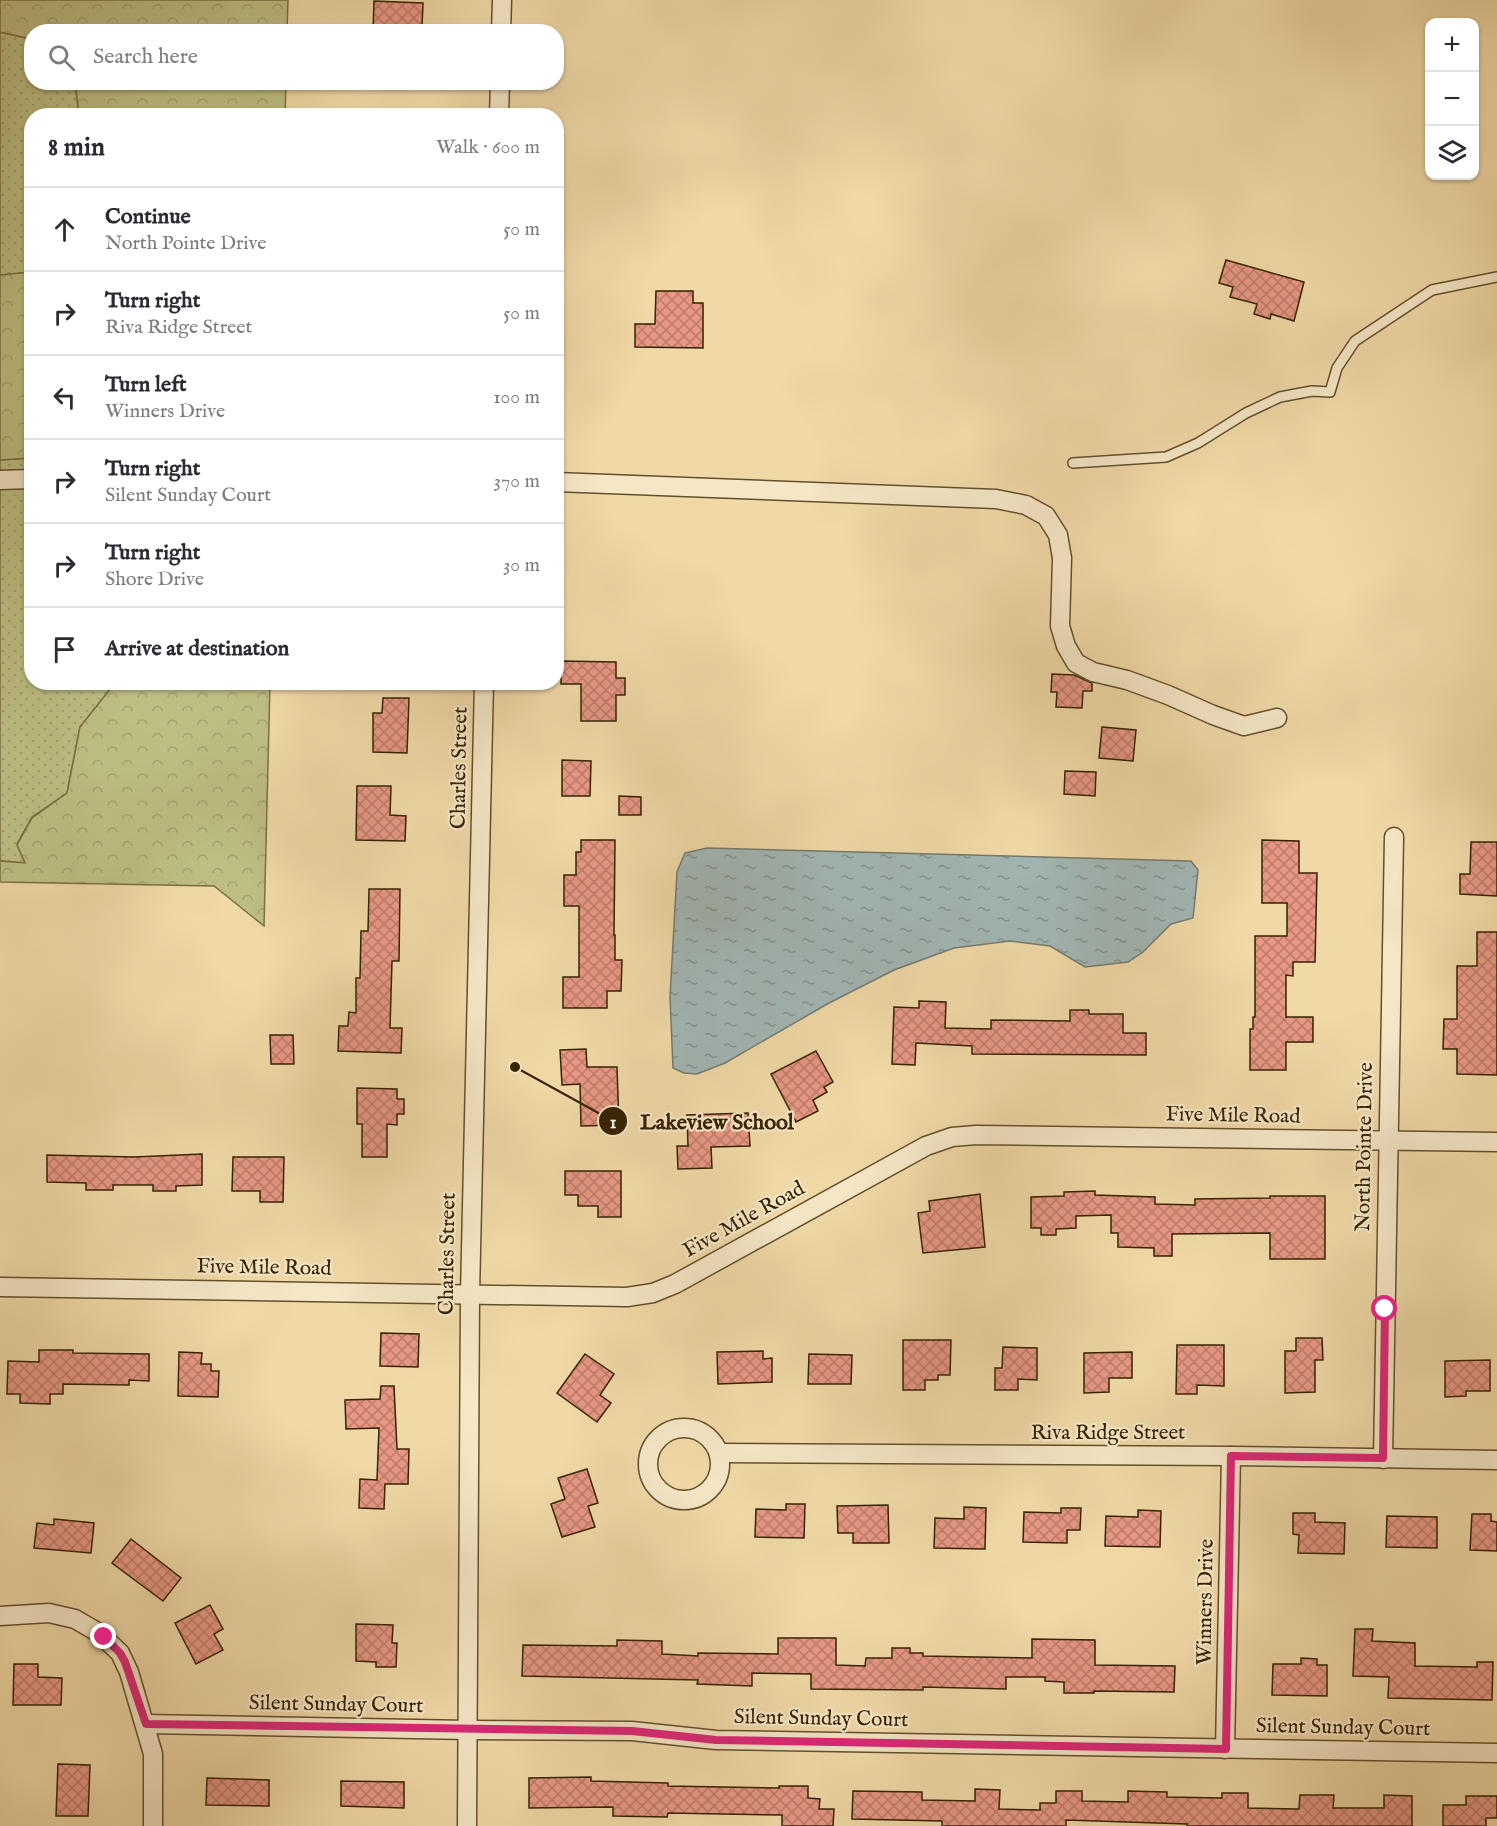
<!DOCTYPE html>
<html lang="en">
<head>
<meta charset="utf-8">
<style>
  :root { --surface:#fff; --page:#f2f2f3; --text:#2b2b33; --muted:#7c7c81; --line:#e1e1e2 }
  body { margin:0; font-family:"IM FELL English",serif; background:var(--page); color:var(--text) }
  .controls { position:absolute; right:18px; top:18px; display:grid; overflow:hidden; border-radius:12px; box-shadow:0 2px 4px #0004 }
  .controls button { width:54px; height:54px; display:grid; place-items:center; padding:0; border:0; border-bottom:2px solid var(--line); background:var(--surface); color:var(--text); font:30px sans-serif }
  .stop { position:absolute; width:18px; height:18px; margin:-14px; border:4px solid #db2777; border-radius:50%; background:#fff }
  .stop.end { background:#db2777; border-color:#fff; box-shadow:0 2px 6px #0008 }
  .list { margin:0; padding:0; list-style:none }
  h2 { display:flex; justify-content:space-between; align-items:center; height:78px; margin:0; padding:0 24px; font-size:26px }
  h2 small { font-size:20px; font-weight:400; color:var(--muted) }
  .list li { display:grid; grid-template-columns:39px 1fr auto; gap:18px; align-items:center; box-sizing:border-box; height:84px; padding:0 24px; border-top:2px solid var(--line) }
  .list b { display:block; font-size:22px; white-space:nowrap }
  .list p { margin:0; font-size:20px; white-space:nowrap; color:var(--muted) }
  .list em { font-size:20px; font-style:normal; color:var(--muted) }
  .icon { flex:none; width:33px; height:33px; fill:none; stroke:currentColor; stroke-width:2; stroke-linecap:round; stroke-linejoin:round }
  .map { position:relative; flex:none; width:1497px; height:1826px; overflow:hidden }
  .search { position:absolute; background:var(--surface); box-shadow:0 2px 4px #0004; left:24px; top:24px; width:540px; height:66px; display:flex; align-items:center; gap:15px; box-sizing:border-box; padding:0 21px; border-radius:24px; color:var(--muted); font-size:22px }
  .panel { position:absolute; background:var(--surface); box-shadow:0 2px 4px #0004; left:24px; top:108px; width:540px; height:582px; border-radius:24px }
  .map>svg:first-child { display:block }
  .grass { fill:url(#grass-dots); stroke:#7a7044; stroke-width:1.5 }
  .forest { fill:url(#forest-crowns); stroke:#7a7044; stroke-width:1.5 }
  .water { fill:url(#water-ripples); stroke:#767b6d; stroke-width:1.5 }
  .building { fill:url(#building-cross-hatch); stroke:#362203; stroke-width:1.5 }
  .lines { fill:none; stroke-linecap:round; stroke-linejoin:round }
  .service-casing { stroke:#64502c; stroke-width:12 }
  .minor-casing { stroke:#64502c; stroke-width:21 }
  .service { stroke:#f5e6c6; stroke-width:9 }
  .minor { stroke:#f5e6c6; stroke-width:18 }
  .route { stroke:#db2777; stroke-width:8 }
  .labels { text-anchor:middle; dominant-baseline:central; stroke-width:4.5; stroke-linejoin:round; paint-order:stroke }
  .street-label { font-size:21px; fill:#362203; stroke:#f5e6c6 }
  .leader { fill:none; stroke:#362203; stroke-width:2 }
  .callout-dot { fill:#362203; stroke:#f5e6c6; stroke-width:2 }
  .mark-label { font-size:18px; text-anchor:middle; font-weight:bold; fill:#fff }
  .callout-label { font-size:22px; text-anchor:middle; font-weight:bold; fill:#362203; stroke:#f5e6c6; stroke-width:4.5; stroke-linejoin:round; paint-order:stroke }
</style>
</head>
<body>
<div class="map">
<svg width="1497" height="1826" viewBox="0 0 1497 1826">
  <defs>
    <pattern id="grass-dots" width="8" height="8" patternUnits="userSpaceOnUse" patternTransform="scale(1.5)"><rect width="8" height="8" fill="#bdbe84"/><path d="M2 2h.1M6 6h.1" fill="none" stroke="#a3a370" stroke-width="1.8" stroke-linecap="round"/></pattern>
    <pattern id="forest-crowns" width="20" height="18" patternUnits="userSpaceOnUse" patternTransform="scale(1.5)"><rect width="20" height="18" fill="#bdbe84"/><path d="M2 6a3 3 0 1 1 6 0M12 15a3 3 0 1 1 6 0" fill="none" stroke="#a3a370"/></pattern>
    <pattern id="water-ripples" width="26" height="14" patternUnits="userSpaceOnUse" patternTransform="scale(1.5)"><rect width="26" height="14" fill="#a1b6b4"/><path d="M2 4q2-2 4 0t4 0M15 11q2-2 4 0t4 0" fill="none" stroke="#849490"/></pattern>
    <pattern id="building-cross-hatch" width="8" height="8" patternUnits="userSpaceOnUse" patternTransform="scale(1.5)"><rect width="8" height="8" fill="#e79783"/><path d="M0 0l8 8M0 8l8-8" fill="none" stroke="#bc7b69"/></pattern>
  </defs>
  <rect width="100%" height="100%" fill="#f0d8a7"/>
  <filter id="stains"><feTurbulence type="fractalNoise" baseFrequency=".00333" numOctaves="4"/><feColorMatrix values="0 0 0 0 .2 0 0 0 0 .09 0 0 0 0 .02 0 0 0 .5 -.17"/></filter>
  <radialGradient id="worn" r=".72"><stop offset=".6" stop-color="#630" stop-opacity="0"/><stop offset="1" stop-color="#630" stop-opacity=".3"/></radialGradient>
  <g class="grass">
    <polygon points="0,32 31,39 32,82 69,83 76,90 79,115 32,116 31,272 0,275"/>
    <polygon points="31,458 32,682 115,683 80,727 67,793 32,817 17,844 25,863 0,861 0,460"/>
  </g>
  <g class="forest">
    <polygon points="0,0 288,0 287,31 32,32 31,39 0,32"/>
    <polygon points="69,83 286,83 285,115 79,115 76,90"/>
    <polygon points="31,272 31,458 0,460 0,275"/>
    <polygon points="115,683 270,683 264,926 214,886 0,882 0,861 25,863 17,845 32,818 67,793 80,727"/>
  </g>
  <polygon class="water" points="707,848 1191,861 1198,870 1193,918 1171,924 1143,952 1128,962 1085,967 1050,946 1010,941 954,948 894,970 829,1003 725,1063 697,1074 684,1073 673,1068 670,997 677,872 685,853"/>
  <g class="building">
    <polygon points="374,1 423,3 422,26 402,26 402,32 373,32"/>
    <polygon points="1226,260 1304,282 1294,321 1271,314 1270,319 1254,314 1257,304 1230,297 1233,287 1219,283"/>
    <polygon points="656,291 693,291 693,303 703,303 703,348 635,347 635,324 655,324"/>
    <polygon points="561,661 616,662 616,678 625,678 625,695 616,695 616,721 581,721 581,684 561,684"/>
    <polygon points="1052,674 1074,675 1092,683 1092,691 1083,691 1082,708 1056,707 1057,692 1051,692"/>
    <polygon points="383,698 409,698 407,753 373,752 373,713 382,713"/>
    <polygon points="1102,727 1136,730 1133,761 1099,758"/>
    <polygon points="562,760 591,761 590,796 562,796"/>
    <polygon points="1065,771 1096,772 1095,796 1064,794"/>
    <polygon points="357,786 391,786 390,815 406,816 405,841 356,840"/>
    <polygon points="619,796 641,797 641,815 619,815"/>
    <polygon points="581,840 615,840 614,935 615,935 615,960 622,960 621,991 607,991 607,1008 563,1008 563,977 579,977 579,906 564,906 564,875 576,875 576,852 581,852"/>
    <polygon points="1262,840 1299,841 1299,873 1317,873 1315,962 1293,962 1293,976 1286,975 1286,1017 1313,1017 1313,1042 1286,1042 1286,1070 1250,1070 1250,1029 1253,1029 1253,1017 1255,1017 1255,936 1287,936 1287,903 1262,903"/>
    <polygon points="1471,842 1497,842 1497,896 1460,894 1460,874 1470,874"/>
    <polygon points="369,889 400,889 399,961 392,961 390,1028 402,1028 401,1053 338,1051 339,1026 348,1026 349,1012 356,1013 356,978 360,978 361,931 368,931"/>
    <polygon points="1477,932 1497,932 1497,1075 1457,1074 1457,1049 1443,1049 1444,1019 1457,1019 1457,966 1477,966"/>
    <polygon points="919,1001 946,1002 945,1028 991,1029 991,1020 1070,1021 1070,1010 1089,1010 1089,1014 1123,1014 1123,1033 1146,1033 1146,1055 972,1054 972,1046 916,1043 915,1065 892,1064 894,1007 919,1008"/>
    <polygon points="270,1035 293,1035 294,1064 271,1064"/>
    <polygon points="586,1049 587,1067 617,1067 619,1125 581,1126 580,1084 562,1085 560,1050"/>
    <polygon points="816,1051 833,1082 824,1087 827,1092 813,1100 818,1111 796,1122 771,1074"/>
    <polygon points="357,1088 397,1089 397,1099 404,1099 404,1114 397,1114 397,1125 387,1124 387,1157 362,1157 362,1124 357,1124"/>
    <polygon points="748,1113 750,1146 711,1147 712,1168 678,1169 677,1146 688,1146 687,1115"/>
    <polygon points="202,1154 202,1185 176,1186 176,1191 153,1191 153,1185 113,1185 113,1190 86,1190 86,1183 47,1182 47,1155 134,1157"/>
    <polygon points="233,1157 284,1157 283,1202 260,1202 260,1191 232,1191"/>
    <polygon points="565,1171 621,1171 621,1217 598,1217 598,1206 578,1206 578,1195 565,1195"/>
    <polygon points="1095,1191 1095,1195 1155,1197 1155,1204 1195,1205 1195,1199 1270,1198 1270,1196 1325,1196 1325,1259 1270,1259 1270,1233 1172,1234 1172,1256 1154,1256 1154,1248 1118,1247 1118,1233 1111,1233 1111,1215 1076,1216 1076,1228 1056,1229 1056,1235 1041,1235 1041,1228 1031,1228 1031,1197 1064,1196 1064,1192"/>
    <polygon points="980,1194 985,1247 923,1253 918,1213 930,1211 929,1201"/>
    <polygon points="381,1333 419,1334 418,1367 380,1366"/>
    <polygon points="1296,1338 1322,1338 1323,1360 1315,1360 1315,1392 1285,1393 1285,1351 1296,1351"/>
    <polygon points="903,1340 951,1340 950,1375 938,1375 938,1380 925,1380 925,1390 903,1390"/>
    <polygon points="1177,1345 1224,1345 1224,1386 1197,1385 1197,1394 1176,1394"/>
    <polygon points="1003,1347 1037,1348 1037,1380 1018,1379 1018,1390 995,1390 995,1368 1002,1368"/>
    <polygon points="39,1350 73,1350 73,1353 149,1354 149,1381 129,1380 129,1385 63,1384 63,1394 50,1394 50,1404 20,1403 20,1394 7,1394 8,1361 39,1362"/>
    <polygon points="763,1351 763,1359 772,1358 772,1382 718,1384 717,1352"/>
    <polygon points="179,1352 202,1353 201,1364 211,1364 211,1371 219,1371 218,1397 178,1396"/>
    <polygon points="1132,1352 1132,1378 1109,1378 1109,1392 1084,1393 1084,1353"/>
    <polygon points="585,1354 614,1374 600,1395 611,1403 597,1422 557,1393"/>
    <polygon points="809,1354 852,1355 851,1384 808,1384"/>
    <polygon points="1490,1360 1490,1391 1466,1391 1466,1396 1445,1397 1445,1361"/>
    <polygon points="381,1386 394,1386 397,1449 409,1449 408,1484 385,1484 384,1509 359,1508 360,1479 377,1480 379,1428 346,1429 345,1400 380,1399"/>
    <polygon points="587,1469 598,1503 588,1506 595,1527 562,1537 551,1504 565,1499 558,1478"/>
    <polygon points="786,1504 805,1504 804,1538 755,1537 756,1509 786,1510"/>
    <polygon points="888,1505 889,1543 853,1543 853,1533 838,1533 837,1506"/>
    <polygon points="964,1507 986,1508 985,1549 934,1548 935,1518 964,1519"/>
    <polygon points="1061,1508 1081,1508 1080,1530 1067,1530 1067,1543 1023,1542 1024,1512 1061,1513"/>
    <polygon points="1138,1510 1161,1511 1160,1547 1105,1546 1106,1516 1138,1517"/>
    <polygon points="1293,1513 1315,1513 1315,1522 1345,1523 1344,1554 1298,1553 1299,1535 1293,1534"/>
    <polygon points="1472,1514 1491,1514 1491,1521 1497,1522 1497,1551 1470,1550"/>
    <polygon points="1387,1516 1437,1517 1437,1548 1386,1547"/>
    <polygon points="54,1519 94,1523 91,1553 34,1548 37,1523 54,1525"/>
    <polygon points="131,1539 181,1578 163,1601 112,1563"/>
    <polygon points="210,1605 223,1629 214,1634 223,1650 196,1664 175,1623"/>
    <polygon points="356,1624 393,1625 392,1643 397,1643 396,1667 376,1667 376,1662 356,1661"/>
    <polygon points="1355,1629 1373,1629 1372,1641 1415,1643 1415,1666 1477,1667 1477,1662 1493,1662 1492,1700 1388,1698 1389,1677 1353,1676"/>
    <polygon points="778,1638 836,1638 836,1665 865,1666 866,1658 892,1658 892,1648 910,1648 910,1653 923,1653 923,1656 1032,1658 1032,1639 1095,1640 1095,1665 1175,1666 1174,1692 1094,1691 1094,1693 1064,1693 1064,1682 1045,1681 1045,1677 1006,1677 1006,1689 923,1687 923,1690 811,1689 811,1674 752,1673 752,1686 697,1684 698,1680 522,1676 523,1645 617,1646 617,1640 662,1641 662,1654 698,1656 698,1653 778,1654"/>
    <polygon points="1301,1658 1317,1659 1317,1665 1327,1665 1327,1696 1272,1695 1273,1664 1301,1664"/>
    <polygon points="14,1664 38,1664 38,1677 62,1678 61,1705 13,1705"/>
    <polygon points="58,1764 90,1765 88,1816 56,1816"/>
    <polygon points="591,1777 591,1781 668,1783 668,1786 779,1788 779,1786 808,1786 808,1798 820,1799 819,1809 834,1809 833,1826 782,1826 782,1815 668,1813 667,1817 613,1816 613,1807 529,1808 529,1778"/>
    <polygon points="207,1778 269,1780 269,1806 206,1805"/>
    <polygon points="341,1781 404,1782 404,1808 341,1806"/>
    <polygon points="975,1789 1000,1790 999,1809 1040,1810 1040,1803 1056,1803 1056,1791 1082,1791 1082,1801 1128,1802 1128,1791 1167,1792 1167,1797 1222,1798 1222,1793 1248,1793 1248,1808 1299,1809 1300,1795 1334,1795 1333,1808 1384,1808 1384,1795 1412,1796 1412,1826 1187,1826 1187,1824 1066,1820 1066,1826 942,1826 942,1821 852,1819 853,1791 922,1792 922,1800 975,1801"/>
    <polygon points="1466,1796 1497,1796 1497,1818 1486,1818 1486,1826 1443,1826 1443,1805 1466,1805"/>
  </g>
  <g class="lines">
    <g class="service-casing">
      <polyline id="service" points="1073,463 1166,457 1198,443 1246,413 1280,397 1312,391 1330,392 1337,368 1355,341 1432,290 1497,277"/>
    </g>
    <g class="minor-casing">
      <g id="minor">
        <polyline points="501,32 502,0"/>
        <polyline points="499,116 500,82"/>
        <polyline points="0,480 32,479"/>
        <polyline points="556,482 996,499 1026,505 1046,516 1058,535 1062,558 1060,626 1066,646 1076,663 1093,672 1127,680 1168,695 1213,715 1244,726 1277,718"/>
        <polyline points="0,1287 627,1297 653,1293 675,1284 926,1146 952,1137 976,1135 1497,1142"/>
        <circle cx="684" cy="1464" r="36"/>
        <polyline points="719,1453 1231,1456 1497,1460"/>
        <polyline points="1383,1459 1394,837"/>
        <polyline points="0,1616 49,1613 75,1619 99,1633 120,1653 129,1672 153,1754 153,1826"/>
        <polyline points="145,1724 468,1730 632,1731 716,1740 1497,1753"/>
        <polyline points="1225,1749 1231,1456"/>
        <polyline points="467,1826 470,1294 484,682"/>
      </g>
    </g>
    <use href="#service" class="service"/>
    <use href="#minor" class="minor"/>
  </g>
  <g class="lines">
    <polyline class="route" points="104,1637 120,1653 125,1662 146,1724 632,1731 716,1740 1226,1749 1231,1456 1383,1458 1385,1309"/>
  </g>
  <g class="labels">
    <g class="street-label">
      <text transform="translate(460 768) rotate(-89)">Charles Street</text>
      <text transform="translate(1233 1116) rotate(1)">Five Mile Road</text>
      <text transform="translate(1365 1147) rotate(-89)">North Pointe Drive</text>
      <text transform="translate(744 1220) rotate(-29)">Five Mile Road</text>
      <text transform="translate(448 1254) rotate(-89)">Charles Street</text>
      <text transform="translate(264 1268) rotate(1)">Five Mile Road</text>
      <text x="1108" y="1433">Riva Ridge Street</text>
      <text transform="translate(1206 1602) rotate(-89)">Winners Drive</text>
      <text transform="translate(336 1705) rotate(1)">Silent Sunday Court</text>
      <text transform="translate(821 1719) rotate(1)">Silent Sunday Court</text>
      <text transform="translate(1343 1728) rotate(1)">Silent Sunday Court</text>
    </g>
  </g>
  <path class="leader" d="M515 1067L613 1121"/>
  <g class="callout-dot">
    <circle cx="515" cy="1067" r="6"/>
    <circle cx="613" cy="1121" r="15"/>
  </g>
  <g class="mark-label">
    <text x="613" y="1128">1</text>
  </g>
  <g class="callout-label">
    <text x="717" y="1129">Lakeview School</text>
  </g>
  <rect width="100%" height="100%" filter="url(#stains)"/>
  <rect width="100%" height="100%" fill="url(#worn)"/>
</svg>
<div class="controls">
<button>+</button>
<button>−</button>
<button><svg class="icon" aria-label="layers" viewBox="0 0 24 24"><path d="M12 4l9 5-9 5-9-5zM3 14l9 5 9-5"/></svg></button>
</div>
<div class="stop" style="left:1385px;top:1309px"></div>
<div class="stop end" style="left:104px;top:1637px"></div>
<div class="search"><svg class="icon" aria-label="search" viewBox="0 0 24 24"><circle cx="10" cy="10" r="6"/><path d="M15 15l6 6"/></svg>Search here</div>
<section class="panel">
<h2>8 min<small>Walk · 600 m</small></h2>
<ul class="list">
<li><svg class="icon" aria-label="ahead" viewBox="0 0 24 24"><path d="M12 20V5M6 11l6-6 6 6"/></svg><div><b>Continue</b><p>North Pointe Drive</p></div><em>50 m</em></li>
<li><svg class="icon" aria-label="right" viewBox="0 0 24 24"><path d="M7 20v-9h11M14 6l5 5-5 5"/></svg><div><b>Turn right</b><p>Riva Ridge Street</p></div><em>50 m</em></li>
<li><svg class="icon" aria-label="left" viewBox="0 0 24 24"><path d="M17 20v-9H6M10 6l-5 5 5 5"/></svg><div><b>Turn left</b><p>Winners Drive</p></div><em>100 m</em></li>
<li><svg class="icon" aria-label="right" viewBox="0 0 24 24"><path d="M7 20v-9h11M14 6l5 5-5 5"/></svg><div><b>Turn right</b><p>Silent Sunday Court</p></div><em>370 m</em></li>
<li><svg class="icon" aria-label="right" viewBox="0 0 24 24"><path d="M7 20v-9h11M14 6l5 5-5 5"/></svg><div><b>Turn right</b><p>Shore Drive</p></div><em>30 m</em></li>
<li><svg class="icon" aria-label="arrive" viewBox="0 0 24 24"><path d="M6 21V4h12l-3 4 3 4H6"/></svg><div><b>Arrive at destination</b></div></li>
</ul>
</section>
</div>
</body>
</html>
